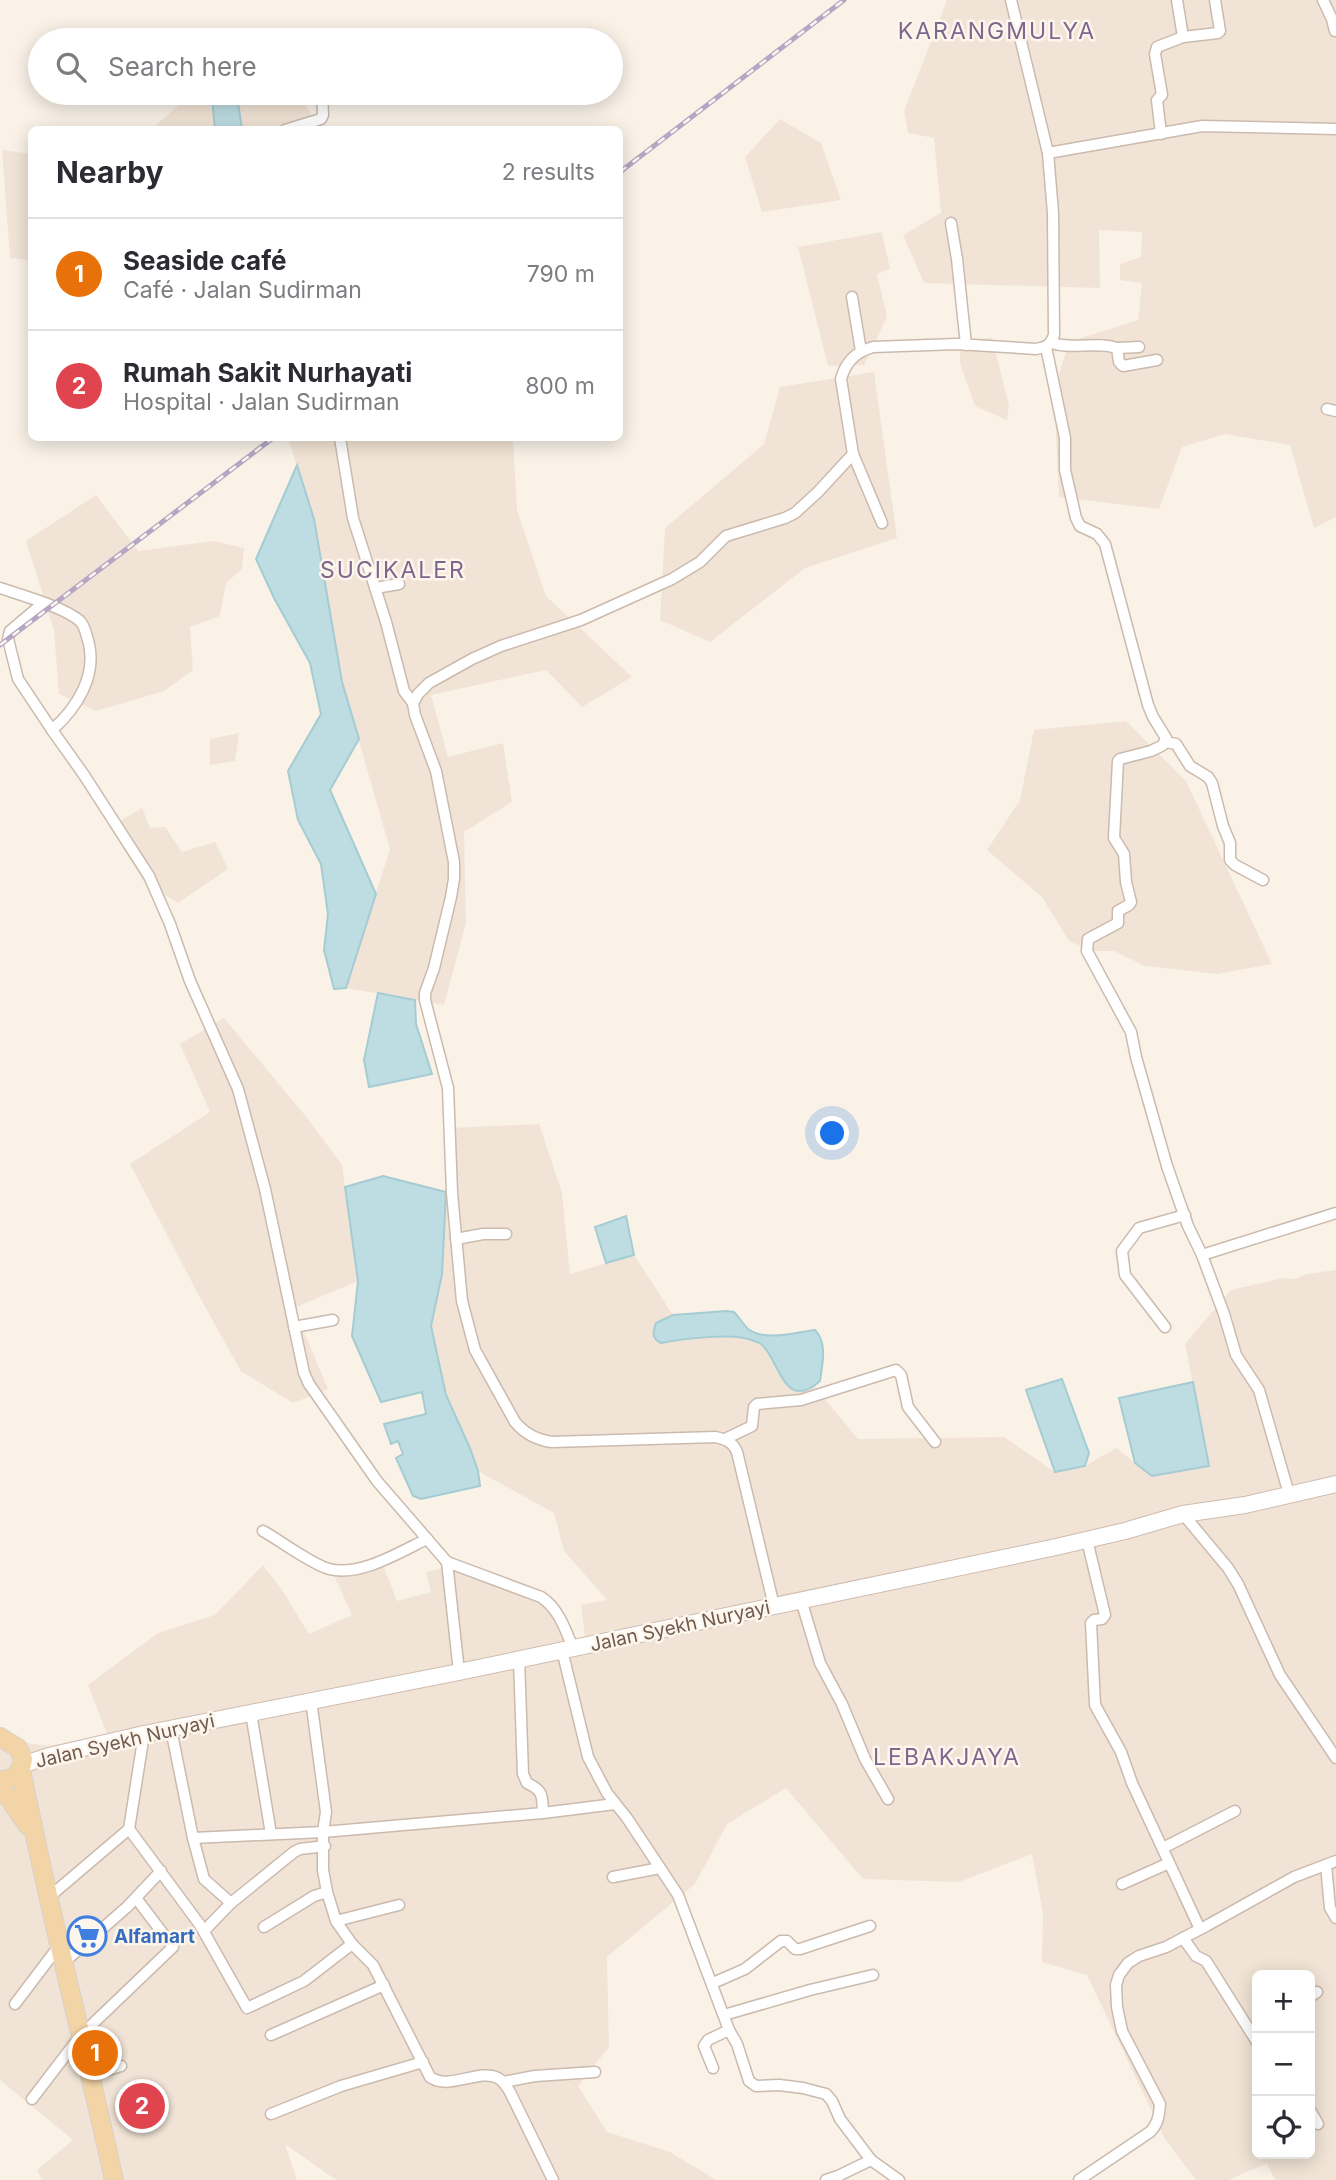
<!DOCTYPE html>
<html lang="en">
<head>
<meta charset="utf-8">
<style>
  :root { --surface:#fff; --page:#f2f2f3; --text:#2b2b33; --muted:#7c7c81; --line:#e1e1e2; --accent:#d93025 }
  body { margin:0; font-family:Inter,sans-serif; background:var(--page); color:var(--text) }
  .controls { position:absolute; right:21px; bottom:21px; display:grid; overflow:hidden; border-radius:10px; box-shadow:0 4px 18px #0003 }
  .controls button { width:63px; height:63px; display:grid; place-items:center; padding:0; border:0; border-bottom:2px solid var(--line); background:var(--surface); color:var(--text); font:35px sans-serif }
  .you { position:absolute; left:833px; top:1134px; width:24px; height:24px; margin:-18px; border:5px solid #fff; border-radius:50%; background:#1a73e8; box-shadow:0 0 0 10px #1a73e833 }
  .badge { display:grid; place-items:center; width:46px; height:46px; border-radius:50%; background:var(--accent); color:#fff; font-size:23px; font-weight:700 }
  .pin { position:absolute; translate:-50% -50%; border:4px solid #fff; box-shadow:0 2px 7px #0006 }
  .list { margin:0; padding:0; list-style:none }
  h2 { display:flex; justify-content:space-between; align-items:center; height:91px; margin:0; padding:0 28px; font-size:30px }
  h2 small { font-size:23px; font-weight:400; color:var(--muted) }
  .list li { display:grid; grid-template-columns:46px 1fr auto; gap:21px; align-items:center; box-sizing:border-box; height:112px; padding:0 28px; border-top:2px solid var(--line) }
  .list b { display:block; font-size:26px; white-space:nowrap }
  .list p { margin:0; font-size:23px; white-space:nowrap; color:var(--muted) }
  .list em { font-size:23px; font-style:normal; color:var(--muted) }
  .icon { flex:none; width:38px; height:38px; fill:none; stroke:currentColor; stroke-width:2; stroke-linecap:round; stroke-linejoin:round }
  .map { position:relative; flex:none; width:1336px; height:2180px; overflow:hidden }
  .search { position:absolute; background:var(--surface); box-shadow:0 4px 18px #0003; left:28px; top:28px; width:595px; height:77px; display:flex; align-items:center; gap:18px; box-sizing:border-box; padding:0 24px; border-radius:38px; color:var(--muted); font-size:26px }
  .panel { position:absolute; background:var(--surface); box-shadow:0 4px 18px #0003; left:28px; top:126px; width:595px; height:315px; border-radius:10px }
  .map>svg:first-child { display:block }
  .residential { fill:#f1e4d6; fill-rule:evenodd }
  .water { fill:#bddde2; stroke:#a4ccd2; stroke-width:2 }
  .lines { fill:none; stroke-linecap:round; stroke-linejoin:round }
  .street-casing { stroke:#cbbaae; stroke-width:13 }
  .secondary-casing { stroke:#cfbcaf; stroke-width:18 }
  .primary-casing { stroke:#d7d1cd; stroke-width:20 }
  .street { stroke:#fff; stroke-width:10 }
  .secondary { stroke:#fff; stroke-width:16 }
  .primary { stroke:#f2d4a6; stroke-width:18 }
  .rail-casing { stroke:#b5a6c3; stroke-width:5 }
  .rail { stroke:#fdf6ed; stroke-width:2.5; stroke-dasharray:8; stroke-linecap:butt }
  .labels { text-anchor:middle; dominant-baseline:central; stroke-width:5; stroke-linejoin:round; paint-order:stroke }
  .street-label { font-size:19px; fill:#715a4e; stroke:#fdf6ed }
  .shop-label { font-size:19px; font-weight:bold; fill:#366cbe; stroke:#fdf6ed; text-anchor:start }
  .quarter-label { font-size:23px; letter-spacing:2px; fill:#7f668d; stroke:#fdf6ed }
</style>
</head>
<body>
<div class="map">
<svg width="1336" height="2180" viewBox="0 0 1336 2180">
  <rect width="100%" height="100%" fill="#faf2e7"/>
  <g class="residential">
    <polygon points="947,0 1336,0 1336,517 1314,528 1290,445 1225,434 1182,447 1159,509 1059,497 1054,391 1069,342 1138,320 1142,283 1120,280 1120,264 1141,257 1142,232 1099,230 1100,288 924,283 903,235 941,213 934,138 908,133 904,111"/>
    <polygon points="274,93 298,93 320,129 242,129 237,96"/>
    <polygon points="212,98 215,129 150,130 185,100"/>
    <polygon points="780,119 821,143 841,200 762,212 745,157"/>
    <polygon points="2,150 31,154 31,260 10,258"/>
    <polygon points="882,232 890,269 877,274 887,317 864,365 828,366 798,247"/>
    <polygon points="992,338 1009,405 1007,420 975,406 960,363 960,340"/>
    <polygon points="874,372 897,538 805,568 710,642 660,620 665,528 764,444 780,387"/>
    <polygon points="288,438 513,438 517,510 546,596 632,677 582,707 546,670 431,695 448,757 503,743 512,802 464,832 466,923 444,1005 346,988 390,849 342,682 314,519"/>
    <polygon points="96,495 138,551 213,541 244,548 242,569 226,583 220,616 190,627 193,670 164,691 96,711 59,694 54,630 26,541"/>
    <polygon points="1126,721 1186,781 1272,964 1217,974 1145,966 1114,951 1092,951 1069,941 1042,897 987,850 1020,800 1034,730"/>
    <polygon points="239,733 235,761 210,765 210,739"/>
    <polygon points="142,808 150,828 165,827 182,852 215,842 228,869 178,903 144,882 110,827"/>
    <polygon points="224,1018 308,1119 342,1165 358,1281 294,1308 328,1389 293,1403 241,1371 198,1294 130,1164 210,1112 180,1044"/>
    <path d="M539,1124L562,1193L570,1274L634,1255L673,1315L656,1323L661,1343L680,1339L743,1337L752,1340L764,1346L783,1381L791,1388L805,1389L814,1386L858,1439L1004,1437L1055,1472L1085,1466L1116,1448L1152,1476L1209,1466L1185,1344L1231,1290L1283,1278L1295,1279L1307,1274L1336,1270V2180H1275L1267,2163L1229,2180H1196L1165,2139L1087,1975L1042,1962L1043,1913L1032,1854L959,1882L863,1879L786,1788L727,1824L695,1884L607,1957L609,2047L578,2086L607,2132L670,2152L716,2180H336L285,2144L297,2180H42L37,2170L73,2140L0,2080V1733L18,1742L49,1746L107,1734L88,1685L158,1633L215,1615L263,1565L282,1590L309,1634L352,1615L332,1571L383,1565L397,1601L431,1592L426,1572L464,1564L542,1594L572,1639L585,1637L581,1605L607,1600L564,1551L554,1513L478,1471L446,1395L431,1326L442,1274L449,1128ZM1257,1975H1310V2154H1257Z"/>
  </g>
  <g class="water">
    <polygon points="237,96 242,129 215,129 212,98"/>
    <polygon points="297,465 314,519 342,682 359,739 330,790 376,894 346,988 334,989 324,950 328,914 321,864 298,820 288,771 321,714 310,663 274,598 256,559"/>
    <polygon points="378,993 415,1000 416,1024 432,1074 369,1087 364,1060"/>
    <polygon points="383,1176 446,1192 442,1274 431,1326 446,1395 470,1448 478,1471 480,1486 421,1499 413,1496 396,1458 403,1454 398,1441 391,1444 384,1424 426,1414 422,1392 381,1402 352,1336 358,1281 345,1187"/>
    <polygon points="626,1216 634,1255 606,1263 595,1227"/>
    <path d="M726,1311L734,1312C739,1317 743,1324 748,1329C765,1342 796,1332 815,1330C828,1343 822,1365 820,1381C784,1413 779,1360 763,1346C761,1343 757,1342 754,1341C736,1332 681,1339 661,1343C651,1338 653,1332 656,1323L673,1315Z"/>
    <polygon points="1062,1379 1089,1453 1085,1466 1055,1472 1026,1390"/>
    <polygon points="1193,1382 1209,1466 1152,1476 1135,1463 1119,1398"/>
  </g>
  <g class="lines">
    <g class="street-casing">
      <g id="street">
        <polyline points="1323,0 1332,19 1335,31"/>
        <polyline points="1183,37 1218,33 1220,31 1215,0"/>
        <polyline points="285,130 321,119 323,115 322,93"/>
        <polyline points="1161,134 1157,100 1162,95 1155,54 1157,47 1183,37 1177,0"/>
        <polyline points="1048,153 1202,126 1336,129"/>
        <polyline points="951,223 957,259 966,345"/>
        <polyline points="852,297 861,351"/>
        <path d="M1051,343C1073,350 1096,341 1117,348L1119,362L1123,366L1157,360"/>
        <polyline points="1046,347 1065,438 1065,470 1076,518 1080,526 1097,534 1105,544 1148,705 1153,717 1166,738 1163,745 1151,751 1120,759 1118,761 1114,838 1124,854 1126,882 1131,902 1129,905 1118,911 1118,923 1088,939 1087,951 1131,1032 1136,1057 1167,1166 1188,1226 1202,1255 1224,1314 1236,1355 1259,1390 1289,1494"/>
        <polyline points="1117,348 1139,347"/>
        <polyline points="1327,409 1336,411"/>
        <polyline points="340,438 353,518 386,622 404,691 413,703"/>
        <polyline points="853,454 882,523"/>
        <path d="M0,588C21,595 64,607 80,621C85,626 86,634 88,640C98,675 77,708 52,730L84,775L149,876L170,924L190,981L238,1089L265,1189L304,1373L309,1384L377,1481L447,1562L541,1597C559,1609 565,1629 573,1648"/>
        <polyline points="375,588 399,584"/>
        <polyline points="42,604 10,631 8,639 18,679 52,730"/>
        <polyline points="1166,742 1176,744 1190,766 1208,777 1212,783 1223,826 1230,843 1230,860 1235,865 1263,880"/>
        <polyline points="456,1239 483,1234 506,1234"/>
        <polyline points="1202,1255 1336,1213"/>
        <polyline points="294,1327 333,1320"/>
        <polyline points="1165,1327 1125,1275 1122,1251 1139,1228 1185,1215"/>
        <polyline points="725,1439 752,1426 754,1407 757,1404 801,1400 896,1370 901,1375 908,1407 935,1442"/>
        <polyline points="1183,1514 1228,1568 1238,1584 1280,1675 1336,1758"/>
        <path d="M263,1531C281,1541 311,1564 329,1569C360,1577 400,1552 427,1539"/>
        <polyline points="1087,1540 1105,1615 1102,1619 1094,1620 1091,1623 1095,1705 1121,1752 1132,1783 1200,1929"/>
        <polyline points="447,1562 459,1672"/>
        <polyline points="801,1600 820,1663 842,1704 865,1759 888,1799"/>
        <path d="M774,1606L737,1452C733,1442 725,1439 715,1437L552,1442C537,1440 525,1434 515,1422L475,1350L462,1301L452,1193L448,1088L425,1000V993L434,968L451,897L454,879V862L436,771L415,715L413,703L418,694L429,683L472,659L501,646L581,620L672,579L700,562L726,536L785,518L795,513L818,492L853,454L841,379C846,361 856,352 873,347L957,344L1036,349C1046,347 1050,346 1054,335L1053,213L1048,153L1011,0"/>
        <polyline points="562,1650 588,1757 607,1793 627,1818 678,1895 729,2030 737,2044 749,2081 756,2086 779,2085 803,2088 826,2094 832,2101 840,2119 871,2160 899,2180"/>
        <path d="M311,1700L326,1812L323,1832V1870L327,1892L336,1921L352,1944L373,1965L430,2077C449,2091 479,2068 498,2078C503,2081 507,2087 510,2092L553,2180"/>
        <polyline points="251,1713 271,1834"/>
        <polyline points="171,1729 193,1838 204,1879 231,1903"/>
        <polyline points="543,1813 615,1804"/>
        <polyline points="129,1829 200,1925 247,2008 304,1981 352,1944"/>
        <path d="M193,1838L323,1832L543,1813C542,1796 544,1791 527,1783L523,1774L519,1659"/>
        <polyline points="1163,1848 1235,1811"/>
        <polyline points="1326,1865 1330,1908 1336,1918"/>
        <polyline points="613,1877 660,1868"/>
        <polyline points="1122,1884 1169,1863"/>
        <polyline points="49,1897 129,1829 144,1734"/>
        <polyline points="336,1921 399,1905"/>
        <polyline points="264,1927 314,1896 327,1892"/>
        <polyline points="204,1931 231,1903 294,1852 300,1849 325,1846"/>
        <polyline points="1183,1938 1196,1956 1206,1961 1257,2042"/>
        <polyline points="63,1963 127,1907 161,1871"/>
        <polyline points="713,1983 745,1969 781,1941 787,1941 795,1949 800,1949 870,1926"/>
        <polyline points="1310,1997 1317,1992"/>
        <polyline points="15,2004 59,1946"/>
        <polyline points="724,2015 810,1990 873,1975"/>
        <polyline points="271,2035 384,1985"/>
        <polyline points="713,2068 704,2046 708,2040 729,2030"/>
        <polyline points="91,2075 121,2066"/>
        <polyline points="503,2082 535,2076 595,2072"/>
        <polyline points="32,2099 81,2035 173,1947 136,1898"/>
        <polyline points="1310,2110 1318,2124"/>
        <polyline points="271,2114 341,2086 423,2062"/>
        <polyline points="826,2180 838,2176 871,2160"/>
        <path d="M1079,2180L1150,2132C1158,2124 1159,2116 1160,2104L1122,2031L1117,2007L1116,1985L1119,1975L1128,1963L1139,1956L1166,1947L1208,1925L1294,1877L1336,1861"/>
      </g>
    </g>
    <g class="secondary-casing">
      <polyline id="secondary" points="22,1765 49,1756 144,1734 459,1672 1056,1547 1125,1531 1183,1514 1245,1505 1336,1484"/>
    </g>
    <g class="primary-casing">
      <g id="primary">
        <path d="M0,1737L18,1748L23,1759C21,1773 14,1780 0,1780"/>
        <path d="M21,1769C48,1907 84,2043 114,2180"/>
        <polyline points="0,1785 28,1826"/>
      </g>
    </g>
    <use href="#street" class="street"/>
    <use href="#secondary" class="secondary"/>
    <use href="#primary" class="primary"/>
    <g class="rail-casing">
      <g id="rail">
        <polyline points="620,172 844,0"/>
        <polyline points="0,645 273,438"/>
      </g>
    </g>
    <use href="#rail" class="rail"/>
  </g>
  <defs>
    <g id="supermarket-ring" transform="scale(2.0125)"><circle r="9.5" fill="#fdf6ed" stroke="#3f7fe0" stroke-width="1.5"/><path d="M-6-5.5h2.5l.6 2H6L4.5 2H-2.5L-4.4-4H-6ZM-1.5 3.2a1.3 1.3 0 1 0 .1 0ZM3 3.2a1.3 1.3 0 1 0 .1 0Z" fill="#3f7fe0"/></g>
  </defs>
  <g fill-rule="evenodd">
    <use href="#supermarket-ring" x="87" y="1936"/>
  </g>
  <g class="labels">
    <g class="street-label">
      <text transform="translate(680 1626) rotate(-12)">Jalan Syekh Nuryayi</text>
      <text transform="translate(125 1741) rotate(-13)">Jalan Syekh Nuryayi</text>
    </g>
    <g class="shop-label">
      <text x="114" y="1936">Alfamart</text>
    </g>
    <g class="quarter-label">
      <text x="997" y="31">KARANGMULYA</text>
      <text x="393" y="570">SUCIKALER</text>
      <text x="947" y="1757">LEBAKJAYA</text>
    </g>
  </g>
</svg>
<div class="controls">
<button>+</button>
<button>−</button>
<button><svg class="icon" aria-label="locate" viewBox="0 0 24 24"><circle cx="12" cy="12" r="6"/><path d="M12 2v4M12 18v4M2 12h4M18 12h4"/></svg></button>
</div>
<div class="you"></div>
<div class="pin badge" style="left:95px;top:2053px;background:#e8710a">1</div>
<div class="pin badge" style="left:142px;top:2106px;background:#e0444e">2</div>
<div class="search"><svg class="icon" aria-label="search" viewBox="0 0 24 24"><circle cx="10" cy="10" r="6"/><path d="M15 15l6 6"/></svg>Search here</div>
<section class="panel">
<h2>Nearby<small>2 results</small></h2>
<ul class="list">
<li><span class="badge" style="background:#e8710a">1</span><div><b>Seaside café</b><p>Café · Jalan Sudirman</p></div><em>790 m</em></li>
<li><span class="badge" style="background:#e0444e">2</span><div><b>Rumah Sakit Nurhayati</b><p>Hospital · Jalan Sudirman</p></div><em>800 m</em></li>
</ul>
</section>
</div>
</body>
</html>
